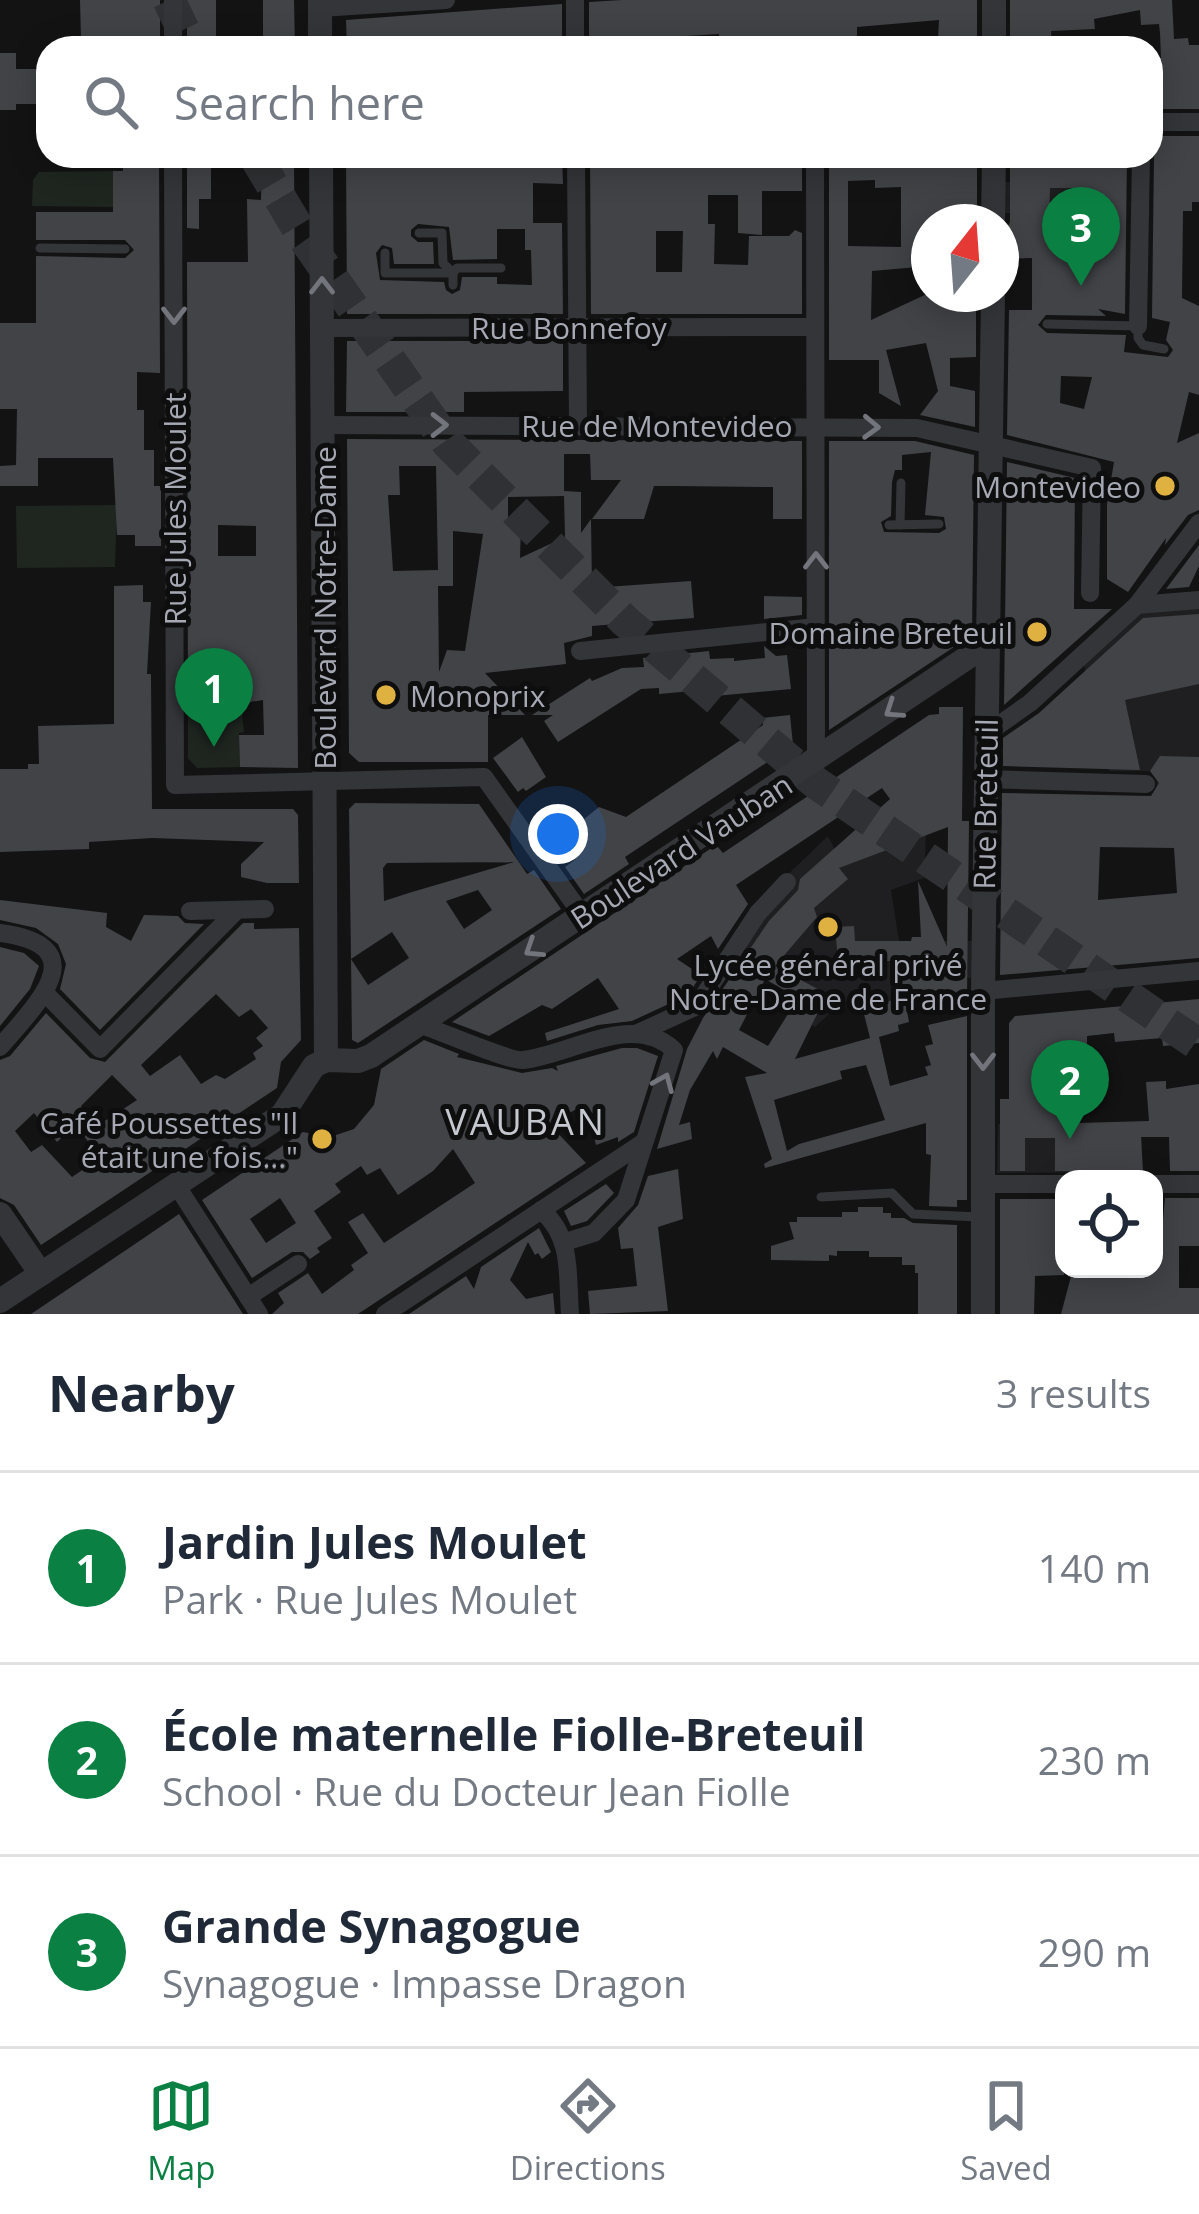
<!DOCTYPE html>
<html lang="en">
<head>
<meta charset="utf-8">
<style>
  :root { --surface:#fff; --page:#f2f2f3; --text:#1f2937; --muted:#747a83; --line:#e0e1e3; --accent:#0b8043 }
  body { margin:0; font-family:"Open Sans",sans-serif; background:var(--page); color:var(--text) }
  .controls { position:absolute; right:36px; bottom:36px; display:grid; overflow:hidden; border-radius:24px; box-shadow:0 6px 30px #0003 }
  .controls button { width:108px; height:108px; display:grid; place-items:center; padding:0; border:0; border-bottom:3px solid var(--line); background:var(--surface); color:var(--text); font:60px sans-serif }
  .compass { position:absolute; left:911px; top:204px; width:108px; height:108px; border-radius:50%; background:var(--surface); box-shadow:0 6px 30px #0003; rotate:17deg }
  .you { position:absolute; left:558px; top:834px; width:42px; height:42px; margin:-30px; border:9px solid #fff; border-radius:50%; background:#1a73e8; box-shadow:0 0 0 18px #1a73e833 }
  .badge { display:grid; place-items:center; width:78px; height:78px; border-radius:50%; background:var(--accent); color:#fff; font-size:39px; font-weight:700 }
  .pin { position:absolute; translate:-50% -99px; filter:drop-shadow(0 3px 6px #0008) }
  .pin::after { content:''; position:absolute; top:63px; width:42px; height:36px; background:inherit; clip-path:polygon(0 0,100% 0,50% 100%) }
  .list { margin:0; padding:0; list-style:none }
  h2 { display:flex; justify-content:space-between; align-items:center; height:156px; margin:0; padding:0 48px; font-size:51px }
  h2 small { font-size:39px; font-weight:400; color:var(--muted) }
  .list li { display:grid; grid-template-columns:78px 1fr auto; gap:36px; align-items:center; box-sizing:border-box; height:192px; padding:0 48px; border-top:3px solid var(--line) }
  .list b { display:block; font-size:45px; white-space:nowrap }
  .list p { margin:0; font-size:39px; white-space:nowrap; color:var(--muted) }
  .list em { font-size:39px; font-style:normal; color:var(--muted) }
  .icon { flex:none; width:66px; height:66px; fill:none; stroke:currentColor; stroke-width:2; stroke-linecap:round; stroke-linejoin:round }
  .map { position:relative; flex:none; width:1199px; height:1314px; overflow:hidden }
  .search { position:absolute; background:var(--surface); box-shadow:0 6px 30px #0003; left:36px; right:36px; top:36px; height:132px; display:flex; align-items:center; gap:30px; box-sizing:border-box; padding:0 42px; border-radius:36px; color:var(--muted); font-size:45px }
  .sheet { height:732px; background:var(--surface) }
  nav { display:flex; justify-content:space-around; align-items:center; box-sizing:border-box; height:168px; border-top:3px solid var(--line); background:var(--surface); font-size:33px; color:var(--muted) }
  nav a { display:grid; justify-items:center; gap:6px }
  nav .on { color:var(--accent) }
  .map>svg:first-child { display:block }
  .built { fill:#1f1f21 }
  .green { fill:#1f2620 }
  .building { fill:#424347; fill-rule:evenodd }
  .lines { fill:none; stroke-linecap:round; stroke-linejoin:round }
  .trunk-tunnel { stroke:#303134; stroke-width:33; stroke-dasharray:33 16; stroke-linecap:butt }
  .service { stroke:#343539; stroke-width:9 }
  .minor { stroke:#343539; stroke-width:18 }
  .tertiary { stroke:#343539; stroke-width:24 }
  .oneway { stroke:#73757c }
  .poi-dot { fill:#deb141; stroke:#0e0e0f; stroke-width:4.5 }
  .labels { text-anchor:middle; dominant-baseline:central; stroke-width:10; stroke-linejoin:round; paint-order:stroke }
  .street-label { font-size:30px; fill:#a6a9b3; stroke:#0e0e0f }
  .poi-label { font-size:30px; fill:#a6a9b3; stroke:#0e0e0f; text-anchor:end }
  .quarter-label { font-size:36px; letter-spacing:3px; fill:#c6c8cf; stroke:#0e0e0f }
</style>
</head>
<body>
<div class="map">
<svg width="1199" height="1314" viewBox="0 0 1199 1314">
  <rect width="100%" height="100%" fill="#131314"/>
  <g class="built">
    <rect x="1004" y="182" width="79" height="31"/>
    <polygon points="1199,606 1199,892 1172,798 1156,791 1158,771 1109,771 1104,723 1096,723 1083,661 1140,612"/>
    <polygon points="926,834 924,878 891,890 899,941 973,941 973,978 900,978 900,1000 842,1002 815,1027 807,1023 803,1000 733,962 757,904 828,836 843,866"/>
    <polygon points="1141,1123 1143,1172 997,1173 998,1124"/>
  </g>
  <g class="green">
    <polygon points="113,171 113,207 32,206 33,180 39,172"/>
    <polygon points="117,505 115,567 17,568 16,506"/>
    <polygon points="241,705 244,732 239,733 240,767 197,768 188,758 188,712"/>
  </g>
  <g class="building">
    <polygon points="80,0 160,0 160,45 131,48 131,39 81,39"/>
    <rect x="187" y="0" width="29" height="48"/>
    <polygon points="263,0 294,0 295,48 263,48"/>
    <polygon points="622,0 977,0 977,48 944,48 944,39 938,39 939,20 857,27 857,48 802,48 802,41 751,41 752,48 726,48 725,42 719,43 719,34 686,36 686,45 666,45 666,41 589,45 589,2"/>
    <polygon points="1010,0 1172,0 1174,39 1188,38 1189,45 1199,45 1199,109 1151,109 1151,58 1161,58 1160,33 1159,24 1141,25 1140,10 1094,19 1095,29 1051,31 1052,48 1010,48"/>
    <polygon points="562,4 562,48 347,48 346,20"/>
    <polygon points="0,53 16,53 16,69 46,69 48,104 16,104 16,110 0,110"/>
    <path d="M1151,136H1199V202H1192V211H1183L1182,298L1199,306V395L1189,392L1177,443L1199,433V510L1188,515L1165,545L1166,538L1128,592L1107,579V504L1114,462L1007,435L1009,310H1032V258L1004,259V234L1010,222V156H1046V162L1083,163V156H1127L1125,314L1098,309L1106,316L1046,315L1038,325L1047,333L1126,335L1124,352L1168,357L1173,350L1166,340L1170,322L1152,318L1154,156ZM1050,188H1077V232L1049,233ZM1061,376L1092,377L1084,409L1060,403Z"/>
    <polygon points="123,156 159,156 160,373 137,372 137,410 144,410 144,450 154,450 154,486 161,486 161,546 135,546 135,535 117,535 113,458 38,458 38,486 0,486 0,466 16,465 17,409 0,409 0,323 36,323 36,256 125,258 134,250 125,240 36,240 36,212 113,212 113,171 123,171"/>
    <polygon points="187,156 211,156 211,199 199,199 199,229 187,228"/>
    <path d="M262,156H294L298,768L240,767L239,735H264L263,700L188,712L187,262H248L247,199L261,200ZM218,525L256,526V556H218Z"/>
    <path d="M346,156H562L563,184L533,183V223H562L563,314H347ZM418,224L449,227L453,260L497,259V229H525V250H531L532,285L497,284V277H462L460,290L452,294L446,290L444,282L380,280L376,253L382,245L392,248L394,264H434L433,242H418L411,236V230Z"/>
    <path d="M590,156H802V191H762V235L738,233V195H708V224H715L714,264L748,265L749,236H789L795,230L802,233V314H591ZM656,231H683L682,272H656Z"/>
    <path d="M829,156H912V166L942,168V156H977V222H929V266L872,271L871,320L929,293L954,309L967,294H976V357L950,358V386L975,391V427L920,415L938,391L926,343L886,350L901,406L879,393V360H829ZM875,180V188L901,187V247L848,246V181Z"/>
    <polygon points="347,341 563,341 563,391 464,392 464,412 346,412"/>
    <path d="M347,439L802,441V519H773V487L675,486H654L644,519H592L621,480H591L590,454H564V491L581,492V533L591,519L592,588L691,581L694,618L592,626V636L564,643L566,664L485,673L525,715H488V762H359L349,753ZM399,466H436L438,570L393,571L388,495H400ZM564,496L565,537L520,558L521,525H508V497ZM453,531L483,534L465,651L447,650L439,672L438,586H453Z"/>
    <path d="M829,441H915L974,455L972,635L829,730ZM931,452L925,515L944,517L946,529L939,533L884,532L881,522L891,516L892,482L895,470H902V455Z"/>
    <polygon points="1007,462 1075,478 1074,609 1112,609 1004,705"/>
    <polygon points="1199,545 1199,566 1189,587 1166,589"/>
    <polygon points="143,585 143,602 151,602 147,674 151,674 152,809 293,809 298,815 299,883 267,883 241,877 241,864 264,842 152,838 89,842 89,849 0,852 0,769 28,769 28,764 39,764 38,726 114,724 114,586"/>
    <polygon points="764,596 802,597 802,615 764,619"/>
    <polygon points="1199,614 1199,684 1125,700 1140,770 1003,766 1003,738 1039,713 1143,618"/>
    <polygon points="764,646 776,656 787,655 791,689 715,696 714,689 659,694 659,688 641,689 558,742 544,721 553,715 532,715 590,678 592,681 622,668 644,667 643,658 709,651 710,659 734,658 734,661 765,658"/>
    <path d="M939,707H963L962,821H969L967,998L894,999L893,961H856V975L833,976V961H838L835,927L854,926L855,941H911L912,937H921L918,881L947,947L948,827L839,868L848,879L814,908L817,917L775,966L827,994L795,1059L870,1038L861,1002L905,1000L909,1022L898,1025L899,1031L879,1037L890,1086L928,1075L925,1067L931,1065L925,1046L933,1044L928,1025L967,1016V1200H957V1207L929,1206L931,1155L926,1154V1123L765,1168L764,1164L772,1159L745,1077L767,1073L723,1047L717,1059L713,1051L690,1090L679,1125L690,1122L692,1139L657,1149L687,1049L703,1018L769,921L798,890L800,879L890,799L882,788L736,885L748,904L718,949L711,936L677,959L701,975L688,995L632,1021L598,1025L547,1041L545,1033L619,1009L598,978L552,1009L542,1005L489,1036L452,1022L716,845L723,853L929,715L939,714ZM765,979L798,998L768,1046L739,1030ZM866,1065L885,1120L799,1144L787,1151L774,1100L842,1079L840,1071Z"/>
    <polygon points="790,715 793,745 625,857 629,864 584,894 565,867 576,859 563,838 578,824 599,807 626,817 763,725 762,718"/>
    <polygon points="522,737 546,777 526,791 523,788 518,792 493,758"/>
    <path d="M1160,756L1199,757V958L1000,975L1002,793L1151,796L1159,783L1150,771ZM1100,847L1174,848L1177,893L1098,900Z"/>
    <path d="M355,803L479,804L527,874L534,870L561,909L358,1043L352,1040L351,959L368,985L409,958L392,932L351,959L349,809ZM514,862L412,892L384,901L383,868L387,863ZM478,890L492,910L464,929L446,901Z"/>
    <polygon points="0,900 107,913 106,927 131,941 144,915 178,916 185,923 204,924 100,1030 60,989 66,964 58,944 36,928 0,920"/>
    <path d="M243,923H254V929L299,928L301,1040L281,1062L277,1088L41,1245L14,1205L0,1198V1060L10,1056L46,1013L90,1058L105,1062ZM216,994L239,1017L251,1009L268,1028L256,1038L263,1046L253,1053L256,1059L225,1079L216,1075L201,1084L180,1055L150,1076L141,1065ZM112,1075L137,1100L97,1126L81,1106ZM34,1113L57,1142L76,1125L100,1158L72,1177L42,1145L31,1152L15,1131Z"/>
    <polygon points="0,947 24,953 39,966 30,989 0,1026"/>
    <polygon points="1199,999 1199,1043 1163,1046 1162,1038 1115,1042 1114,1033 1087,1036 1087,1044 1051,1048 1051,1108 1078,1107 1078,1123 1149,1121 1146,1082 1166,1081 1166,1089 1199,1084 1199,1171 1170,1171 1169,1137 1141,1137 1143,1172 1055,1171 1055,1138 1025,1138 1025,1171 1000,1171 1000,1099 1009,1099 1009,1023 1015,1016"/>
    <path d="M424,1040L459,1054L457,1057L522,1073L552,1068L558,1071L556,1066L622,1048H637L658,1056L634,1132L618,1142V1137L596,1145L586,1104L556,1120L559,1124L552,1127L586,1163L358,1314H272L284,1303L278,1293L308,1273L322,1294L354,1270L351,1265L368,1253L348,1222L363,1213L384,1243L475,1183L453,1149L433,1171L398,1195L380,1168L367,1175L361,1166L335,1184L341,1192L314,1211L332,1238L317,1248L320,1252L310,1259L303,1252H292L252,1278L202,1200L303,1132L330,1137L354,1129L374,1105L381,1069ZM280,1198L296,1223L266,1243L250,1219Z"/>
    <polygon points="678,1169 683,1219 658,1227 668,1311 590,1314 588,1291 637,1286 633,1248 621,1249 618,1228 638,1205 648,1176"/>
    <polygon points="606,1184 614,1193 587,1221 571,1226 564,1211"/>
    <polygon points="1165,1198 1199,1198 1199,1246 1179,1246 1179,1288 1199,1288 1199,1314 1061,1314 1073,1269 1154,1269 1154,1252 1160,1252"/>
    <polygon points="1000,1199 1064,1199 1064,1275 1035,1276 1034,1314 1000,1314"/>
    <polygon points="858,1207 883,1207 883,1213 891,1213 891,1218 904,1218 913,1223 957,1225 957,1314 918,1314 918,1273 915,1273 915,1265 902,1265 902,1257 869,1257 869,1251 837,1251 837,1256 829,1255 829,1261 771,1260 771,1246 794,1239 789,1222 797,1222 797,1217 842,1217 842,1212 858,1212"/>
    <polygon points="179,1214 243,1314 31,1314 135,1244"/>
    <polygon points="539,1228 551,1252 542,1259 538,1253 535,1255 528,1242 510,1280 526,1299 553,1293 555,1314 409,1314 466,1276 474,1289 481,1267"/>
  </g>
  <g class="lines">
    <g class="trunk-tunnel">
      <polyline points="169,0 192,48"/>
      <polyline points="255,156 302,235 447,442 625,621 816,783 1199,1045"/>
    </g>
    <g class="service">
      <polyline points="419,233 442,233 443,263 453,273 457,268 501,268"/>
      <polyline points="40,248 125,249"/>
      <polyline points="385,253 385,273 453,273 453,285"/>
      <polyline points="1047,324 1138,326 1138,338 1143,345 1164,349"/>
      <polyline points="889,525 939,524"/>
      <polyline points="900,525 901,483"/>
      <polyline points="821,1197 892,1193 913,1214 979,1217"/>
    </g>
    <g class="minor">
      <polyline points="173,0 173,48"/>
      <polyline points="575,0 575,48"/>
      <polyline points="320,8 446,0"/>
      <polyline points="1151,122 1199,122"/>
      <polyline points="173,156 175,785 484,777 583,916"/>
      <polyline points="576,156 578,425"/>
      <polyline points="815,156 816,762"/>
      <polyline points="1138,326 1141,156"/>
      <polyline points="322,328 815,327"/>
      <polyline points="322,425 917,428 1092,468 1090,593"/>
      <polyline points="1137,605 1199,523"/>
      <polyline points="580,651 816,627"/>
      <polyline points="986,734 1030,703 1137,605 1199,600"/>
      <polyline points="985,779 1146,784"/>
      <polyline points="190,911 265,909"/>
      <path d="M0,933C98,946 36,1005 0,1047"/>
      <polyline points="983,991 1199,971"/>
      <polyline points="46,994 100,1049 236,911"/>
      <path d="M418,1024C438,1030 510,1062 523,1060C570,1055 633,1011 674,1050L626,1200L594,1233L565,1242"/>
      <polyline points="638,1033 697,1006 758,913 787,882"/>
      <polyline points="983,1184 1064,1184"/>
      <polyline points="1154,1184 1199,1184"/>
      <polyline points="177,1186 259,1314"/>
      <path d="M541,1210C573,1237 567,1275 570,1314"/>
      <polyline points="248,1297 298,1264"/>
      <polyline points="385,1314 644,1142"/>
    </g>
    <g class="tertiary">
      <polyline points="320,0 320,48"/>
      <polyline points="994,48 994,0"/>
      <polyline points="321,156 326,1060"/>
      <polyline points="993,222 994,156"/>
      <polyline points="0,1214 41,1274"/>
      <polyline points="0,1301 282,1115 314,1066 326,1060 358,1061 371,1056 989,643"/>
      <polyline points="983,1314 983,991 993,294"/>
    </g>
  </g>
  <defs><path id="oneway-chevron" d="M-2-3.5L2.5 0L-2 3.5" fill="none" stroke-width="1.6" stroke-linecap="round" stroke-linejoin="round" transform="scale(3)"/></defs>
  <g class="oneway">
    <use href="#oneway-chevron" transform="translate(322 286) rotate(-90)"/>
    <use href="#oneway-chevron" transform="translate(174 315) rotate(90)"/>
    <use href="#oneway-chevron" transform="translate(439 425)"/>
    <use href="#oneway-chevron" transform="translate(871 427) rotate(2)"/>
    <use href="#oneway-chevron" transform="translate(816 561) rotate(-90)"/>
    <use href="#oneway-chevron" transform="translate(893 710) rotate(146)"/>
    <use href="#oneway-chevron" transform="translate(533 949) rotate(147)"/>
    <use href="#oneway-chevron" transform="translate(983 1061) rotate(90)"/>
    <use href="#oneway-chevron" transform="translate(664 1082) rotate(-67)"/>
  </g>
  <g class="poi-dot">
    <circle cx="1165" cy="486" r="12"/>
    <circle cx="1037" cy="632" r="12"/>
    <circle cx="386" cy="695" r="12"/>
    <circle cx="828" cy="927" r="12"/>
    <circle cx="322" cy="1139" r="12"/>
  </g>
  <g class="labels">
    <g class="street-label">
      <text x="569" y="327">Rue Bonnefoy</text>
      <text x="657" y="425">Rue de Montevideo</text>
      <text transform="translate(174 509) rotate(-90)">Rue Jules Moulet</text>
      <text transform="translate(324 608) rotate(-90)">Boulevard Notre-Dame</text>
      <text transform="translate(985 804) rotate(-89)">Rue Breteuil</text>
      <text transform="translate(681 851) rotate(-33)">Boulevard Vauban</text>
    </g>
    <g class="poi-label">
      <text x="1141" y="486">Montevideo</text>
      <text x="1013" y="632">Domaine Breteuil</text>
      <text x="410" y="695" text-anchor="start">Monoprix</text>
      <text x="828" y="964" text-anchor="middle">Lycée général privé<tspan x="828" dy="34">Notre-Dame de France</tspan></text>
      <text x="298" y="1122">Café Poussettes "Il<tspan x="298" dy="34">était une fois..."</tspan></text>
    </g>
    <g class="quarter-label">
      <text x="526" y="1121">VAUBAN</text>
    </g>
  </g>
</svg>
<div class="controls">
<button><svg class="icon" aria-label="locate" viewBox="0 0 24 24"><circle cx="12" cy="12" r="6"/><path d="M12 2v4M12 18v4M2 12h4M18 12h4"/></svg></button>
</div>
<svg class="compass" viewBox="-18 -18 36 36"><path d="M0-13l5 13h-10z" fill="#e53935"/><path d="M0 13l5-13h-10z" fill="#747a83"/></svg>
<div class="you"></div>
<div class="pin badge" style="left:214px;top:747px">1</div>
<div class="pin badge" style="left:1070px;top:1139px">2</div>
<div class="pin badge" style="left:1081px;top:286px">3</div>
<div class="search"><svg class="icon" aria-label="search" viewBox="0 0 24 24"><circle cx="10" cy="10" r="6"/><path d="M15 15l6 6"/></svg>Search here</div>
</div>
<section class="sheet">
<h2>Nearby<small>3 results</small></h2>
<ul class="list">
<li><span class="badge">1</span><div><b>Jardin Jules Moulet</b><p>Park · Rue Jules Moulet</p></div><em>140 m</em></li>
<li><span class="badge">2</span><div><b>École maternelle Fiolle-Breteuil</b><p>School · Rue du Docteur Jean Fiolle</p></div><em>230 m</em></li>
<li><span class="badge">3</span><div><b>Grande Synagogue</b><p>Synagogue · Impasse Dragon</p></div><em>290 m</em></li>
</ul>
</section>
<nav>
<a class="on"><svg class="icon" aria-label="map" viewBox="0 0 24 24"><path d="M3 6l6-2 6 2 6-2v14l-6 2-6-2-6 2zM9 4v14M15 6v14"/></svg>Map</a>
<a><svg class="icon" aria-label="directions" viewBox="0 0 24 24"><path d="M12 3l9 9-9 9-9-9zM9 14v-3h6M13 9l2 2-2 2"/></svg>Directions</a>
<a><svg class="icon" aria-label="saved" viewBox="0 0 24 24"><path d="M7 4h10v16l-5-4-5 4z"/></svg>Saved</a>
</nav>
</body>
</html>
